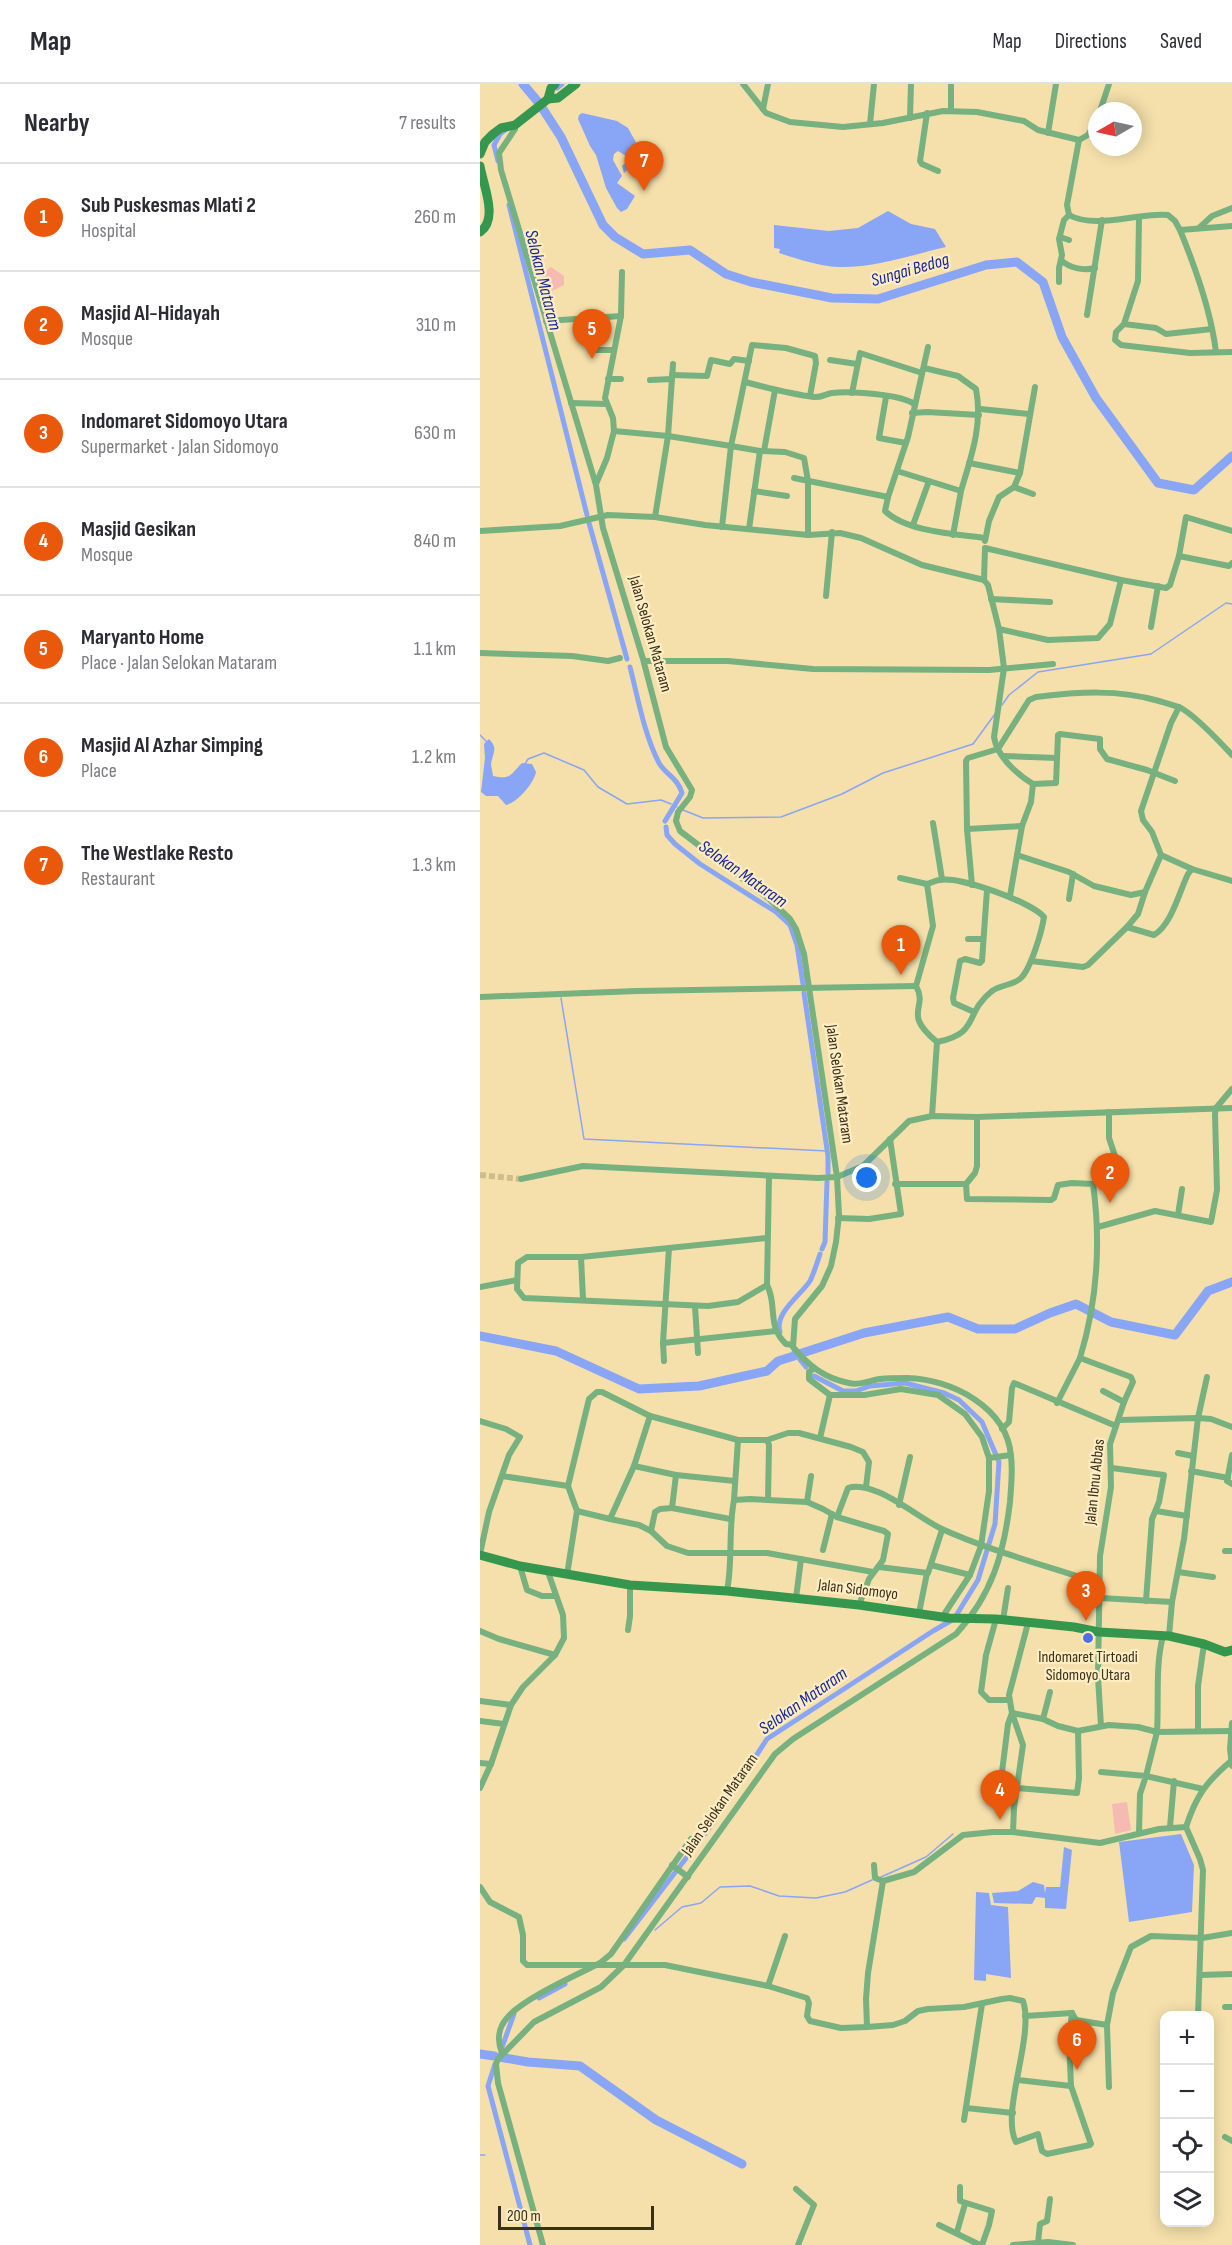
<!DOCTYPE html>
<html lang="en">
<head>
<meta charset="utf-8">
<style>
  :root { --surface:#fff; --page:#f7f7f7; --text:#2b2b33; --muted:#7c7c81; --line:#e1e1e2; --accent:#ea580c }
  body { margin:0; font-family:"Sofia Sans Condensed",sans-serif; background:var(--page); color:var(--text) }
  .controls { position:absolute; right:18px; bottom:18px; display:grid; overflow:hidden; border-radius:12px; box-shadow:0 3px 15px #0003 }
  .controls button { width:54px; height:54px; display:grid; place-items:center; padding:0; border:0; border-bottom:2px solid var(--line); background:var(--surface); color:var(--text); font:30px sans-serif }
  .compass { position:absolute; left:608px; top:18px; width:54px; height:54px; border-radius:50%; background:var(--surface); box-shadow:0 3px 15px #0003; rotate:261deg }
  .scale { position:absolute; left:18px; bottom:15px; width:156px; box-sizing:border-box; padding-left:6px; border:3px solid #38301b; border-top:0; font-size:16px; line-height:21px; white-space:nowrap; color:#38301b; -webkit-text-stroke:4px #feedc3; paint-order:stroke }
  .you { position:absolute; left:387px; top:1094px; width:21px; height:21px; margin:-15px; border:4px solid #fff; border-radius:50%; background:#1a73e8; box-shadow:0 0 0 9px #1a73e833 }
  .badge { display:grid; place-items:center; width:39px; height:39px; border-radius:50%; background:var(--accent); color:#fff; font-size:20px; font-weight:700 }
  .pin { position:absolute; translate:-50% -50px; filter:drop-shadow(0 2px 3px #0008) }
  .pin::after { content:''; position:absolute; top:32px; width:21px; height:18px; background:inherit; clip-path:polygon(0 0,100% 0,50% 100%) }
  .list { margin:0; padding:0; list-style:none }
  h2 { display:flex; justify-content:space-between; align-items:center; height:78px; margin:0; padding:0 24px; font-size:26px }
  h2 small { font-size:20px; font-weight:400; color:var(--muted) }
  .list li { display:grid; grid-template-columns:39px 1fr auto; gap:18px; align-items:center; box-sizing:border-box; height:108px; padding:0 24px; border-top:2px solid var(--line) }
  .list b { display:block; font-size:22px; white-space:nowrap }
  .list p { margin:0; font-size:20px; white-space:nowrap; color:var(--muted) }
  .list em { font-size:20px; font-style:normal; color:var(--muted) }
  .icon { flex:none; width:33px; height:33px; fill:none; stroke:currentColor; stroke-width:2; stroke-linecap:round; stroke-linejoin:round }
  .map { position:relative; flex:none; width:752px; height:2161px; overflow:hidden }
  header { display:flex; align-items:center; gap:36px; box-sizing:border-box; height:84px; padding:0 30px; background:var(--surface); border-bottom:2px solid var(--line) }
  header strong { font-size:28px }
  nav { display:flex; gap:33px; margin-inline-start:auto; font-size:21px }
  main { display:flex }
  aside { flex:1; background:var(--surface) }
  .map>svg:first-child { display:block }
  .green { fill:#f5bbb2 }
  .water { fill:#89a5f5 }
  .lines { fill:none; stroke-linecap:round; stroke-linejoin:round }
  .stream { stroke:#89a5f5; stroke-width:1.5 }
  .canal { stroke:#89a5f5; stroke-width:5 }
  .river { stroke:#89a5f5; stroke-width:9 }
  .street-tunnel { stroke:#cfbd8e; stroke-width:6; stroke-dasharray:6 3; stroke-linecap:butt }
  .street { stroke:#76b17f; stroke-width:6 }
  .secondary { stroke:#35974d; stroke-width:9 }
  .poi-dot { fill:#4f70e5; stroke:#feedc3; stroke-width:2 }
  .labels { text-anchor:middle; dominant-baseline:central; stroke-width:4.5; stroke-linejoin:round; paint-order:stroke }
  .street-label { font-size:16px; fill:#38301b; stroke:#feedc3 }
  .poi-label { font-size:16px; fill:#38301b; stroke:#feedc3 }
  .water-label { font-size:18px; font-style:italic; fill:#192797; stroke:#feedc3 }
</style>
</head>
<body>
<header>
<strong>Map</strong>
<nav><a>Map</a><a>Directions</a><a>Saved</a></nav>
</header>
<main>
<aside>
<h2>Nearby<small>7 results</small></h2>
<ul class="list">
<li><span class="badge">1</span><div><b>Sub Puskesmas Mlati 2</b><p>Hospital</p></div><em>260 m</em></li>
<li><span class="badge">2</span><div><b>Masjid Al-Hidayah</b><p>Mosque</p></div><em>310 m</em></li>
<li><span class="badge">3</span><div><b>Indomaret Sidomoyo Utara</b><p>Supermarket · Jalan Sidomoyo</p></div><em>630 m</em></li>
<li><span class="badge">4</span><div><b>Masjid Gesikan</b><p>Mosque</p></div><em>840 m</em></li>
<li><span class="badge">5</span><div><b>Maryanto Home</b><p>Place · Jalan Selokan Mataram</p></div><em>1.1 km</em></li>
<li><span class="badge">6</span><div><b>Masjid Al Azhar Simping</b><p>Place</p></div><em>1.2 km</em></li>
<li><span class="badge">7</span><div><b>The Westlake Resto</b><p>Restaurant</p></div><em>1.3 km</em></li>
</ul>
</aside>
<div class="map">
<svg width="752" height="2161" viewBox="0 0 752 2161">
  <rect width="100%" height="100%" fill="#f5e0ab"/>
  <g class="green">
    <polygon points="71,183 84,192 84,201 66,210 60,191"/>
    <polygon points="647,1718 651,1746 635,1750 632,1720"/>
  </g>
  <g class="water">
    <polygon points="102,29 137,37 148,44 172,87 165,99 147,86 144,89 142,82 145,79 146,72 138,67 134,70 133,76 142,92 137,99 155,112 147,125 141,128 137,124 126,104 116,71 110,62 98,35 99,31"/>
    <path d="M408,127L431,140L455,145L466,163C431,171 394,184 359,183C338,182 318,175 299,169L300,165L294,164V141L349,147L378,144Z"/>
    <path d="M9,655C19,665 12,669 11,681C11,681 13,691 13,692C31,696 31,690 42,679L52,680L56,688C54,699 38,718 26,721L18,712H6L1,708L5,674L4,660Z"/>
    <polygon points="701,1750 714,1781 712,1828 649,1838 639,1758"/>
    <polygon points="584,1763 592,1766 586,1825 565,1824 565,1814 556,1813 552,1820 514,1819 512,1809 538,1807 553,1798 564,1801 565,1809 566,1803 580,1803"/>
    <polygon points="496,1808 509,1809 511,1821 528,1823 531,1894 506,1890 506,1897 494,1896"/>
  </g>
  <g class="lines">
    <g class="stream">
      <polyline points="522,621 529,611 558,588 671,570 746,519 752,520"/>
      <polyline points="0,651 8,659"/>
      <polyline points="45,680 48,675 64,669 104,686 118,703 147,720 181,716 191,720"/>
      <polyline points="196,722 197,723"/>
      <polyline points="203,726 223,734 301,733 362,710 403,689 493,660 515,630"/>
      <polyline points="81,914 104,1055 347,1067"/>
      <polyline points="401,1793 446,1773 473,1750"/>
      <polyline points="175,1846 202,1823 221,1819 240,1803 270,1802 299,1812 336,1814 365,1808 392,1796"/>
      <polyline points="0,2071 5,2071"/>
    </g>
    <g class="canal">
      <polyline points="77,4 82,0"/>
      <polyline points="18,77 14,61 20,50 25,46"/>
      <polyline points="29,121 107,431"/>
      <polyline points="109,439 147,575"/>
      <path d="M150,583C158,614 164,650 179,679C186,691 197,693 202,709L185,737"/>
      <polyline points="186,743 187,751 195,760 220,780 296,828 310,841 317,861 323,900"/>
      <polyline points="324,909 348,1072 348,1089"/>
      <polyline points="342,1165 345,1158 347,1098"/>
      <path d="M300,1248C294,1229 321,1211 330,1197C334,1189 337,1179 340,1170"/>
      <polyline points="314,1268 326,1283"/>
      <polyline points="144,1855 230,1743 287,1655 453,1547 474,1535 498,1496 515,1440 519,1378 502,1338 479,1316 464,1309 425,1299 390,1302 376,1307 363,1307 334,1292"/>
      <polyline points="59,1914 85,1900"/>
      <polyline points="21,1966 34,1930"/>
      <polyline points="15,1980 8,2002 50,2161"/>
    </g>
    <g class="river">
      <polyline points="43,0 59,19 81,53 123,141 135,153 163,170 210,166 246,190 271,198 352,214 398,215 506,181 537,178 563,198 582,253 616,314 678,399 714,406 752,372"/>
      <polyline points="0,1252 76,1267 159,1305 219,1302 287,1287 298,1277 314,1272"/>
      <polyline points="319,1270 384,1249 468,1233 498,1245 535,1245 570,1229 596,1220 631,1238 695,1251 728,1207 752,1198"/>
      <polyline points="0,1970 14,1972"/>
      <polyline points="19,1973 48,1978 100,1982 176,2036 262,2080"/>
    </g>
    <polyline class="street-tunnel" points="0,1091 41,1095"/>
    <g class="street">
      <polyline points="263,0 286,29 310,38 363,43 403,39 463,27 497,28 544,37 558,46 599,56"/>
      <polyline points="283,25 288,0"/>
      <polyline points="471,27 471,0"/>
      <polyline points="620,27 629,0"/>
      <polyline points="447,29 440,77 442,80 458,87"/>
      <polyline points="430,34 431,0"/>
      <polyline points="390,40 394,0"/>
      <path d="M35,41V45L19,69L21,86L116,401L123,444L163,575L186,663L212,706L210,713L198,728L196,737L200,747L288,814L310,835L316,845L324,870L357,1093L359,1131L356,1158L351,1182L342,1202L315,1235L313,1263C329,1282 344,1294 369,1299C380,1302 390,1296 400,1295C409,1294 418,1294 427,1294C471,1295 527,1323 531,1372C533,1387 531,1403 530,1418C524,1469 512,1511 476,1550L313,1655L295,1670L144,1881L121,1903L54,1938L18,1975L16,1980L18,1999L63,2161"/>
      <polyline points="568,49 576,0"/>
      <polyline points="599,56 608,51 617,36"/>
      <path d="M589,131C616,146 659,128 688,131L695,137L700,146L752,142"/>
      <polyline points="659,133 658,197 644,240 636,248 635,256 641,261 710,269 752,268"/>
      <polyline points="719,144 732,132 752,124"/>
      <path d="M700,146C716,185 731,227 736,268"/>
      <polyline points="580,153 589,156"/>
      <path d="M581,176C589,184 603,187 615,184"/>
      <polyline points="142,188 141,232 125,314 133,334 134,347 188,352 175,433"/>
      <polyline points="579,198 579,184 582,171 579,155 584,136 589,131 587,121 599,56"/>
      <polyline points="607,231 622,136"/>
      <polyline points="66,237 141,232"/>
      <polyline points="644,240 676,244 686,250 732,245"/>
      <polyline points="113,266 134,266"/>
      <polyline points="350,276 377,280"/>
      <polyline points="193,280 188,352 251,362 272,261 306,264 335,272 336,279 330,312"/>
      <path d="M444,284L478,292L496,305C503,341 491,373 481,407"/>
      <polyline points="192,291 227,292 231,276 250,280 254,275 269,277"/>
      <polyline points="128,295 141,295"/>
      <polyline points="170,296 192,295"/>
      <path d="M265,298C288,304 310,310 334,313C341,314 345,310 352,309C369,307 421,310 434,320"/>
      <polyline points="372,309 380,269 442,289"/>
      <polyline points="406,313 399,354 426,359"/>
      <polyline points="91,319 127,320"/>
      <polyline points="500,325 549,330"/>
      <polyline points="432,329 447,328 499,331"/>
      <polyline points="284,367 295,306"/>
      <polyline points="489,379 540,389"/>
      <polyline points="417,387 481,407 473,451"/>
      <path d="M314,394L408,413L405,427C427,448 476,450 504,454"/>
      <polyline points="116,400 127,374 134,347"/>
      <polyline points="534,403 553,410"/>
      <polyline points="274,407 307,412"/>
      <polyline points="408,413 428,353 448,263"/>
      <polyline points="433,441 449,397"/>
      <polyline points="242,443 251,362 280,367 305,368 324,374 328,397 328,451"/>
      <polyline points="269,445 280,367"/>
      <path d="M0,447L80,442L128,431L175,433L225,441L328,451L360,449L381,454L442,481L504,496L508,501L519,545L524,584L514,653C517,673 537,690 553,700L576,699L578,651L580,650L620,655V665L627,675L667,686L695,697"/>
      <polyline points="505,457 509,437 519,413 534,403 540,389 555,303"/>
      <polyline points="699,472 706,433 752,447"/>
      <polyline points="504,496 505,464 641,496 686,504 690,501 699,472 749,482 752,479"/>
      <polyline points="346,512 352,448"/>
      <polyline points="511,515 570,518"/>
      <polyline points="671,543 678,502"/>
      <polyline points="519,545 568,556 618,554 630,540 641,496"/>
      <polyline points="0,569 92,572 128,577 140,574"/>
      <polyline points="164,577 248,577 333,585 509,586 573,580"/>
      <polyline points="524,672 577,674"/>
      <polyline points="453,739 462,795"/>
      <polyline points="487,745 542,742"/>
      <polyline points="537,771 589,788 614,802 651,811 665,808 681,771 672,748 663,736 661,727 691,639 699,623"/>
      <polyline points="681,771 712,785 752,797"/>
      <polyline points="420,794 447,800"/>
      <path d="M492,801L487,745L486,677L488,674L518,665L549,616L556,613C598,608 638,605 679,617C686,619 694,621 701,624C717,633 739,657 752,671"/>
      <polyline points="530,812 542,742 551,718 553,700"/>
      <polyline points="589,815 593,790"/>
      <path d="M647,843L674,851C692,840 699,808 708,790L712,785"/>
      <polyline points="488,855 503,855"/>
      <polyline points="551,877 603,883 608,881 647,843 658,830 665,808"/>
      <polyline points="0,913 157,907 436,902"/>
      <polyline points="494,928 474,919 473,914 480,877 485,875 500,879 502,877 507,806"/>
      <polyline points="629,1028 629,1054 636,1075"/>
      <path d="M452,1032L457,958C501,949 483,930 512,907C520,901 534,901 541,894C551,884 562,847 564,833C551,818 480,792 460,796C456,796 451,799 447,800L453,842L436,902C449,925 421,928 457,958"/>
      <path d="M497,1033V1082L495,1089L486,1100L487,1115L571,1116L574,1114L578,1101L592,1099L613,1100C621,1158 617,1218 600,1274L651,1293L653,1298L644,1318L630,1360L631,1403L620,1472L618,1593L621,1642"/>
      <path d="M289,1093L287,1201C298,1222 286,1241 306,1260L313,1261"/>
      <polyline points="41,1095 103,1082 338,1094 357,1093 383,1082 429,1037 452,1032 497,1033 752,1024"/>
      <polyline points="415,1100 486,1100"/>
      <polyline points="698,1131 702,1105"/>
      <polyline points="358,1134 389,1135 421,1130 410,1055"/>
      <polyline points="618,1143 675,1127 731,1138 737,1106 735,1030 736,1024 752,1005"/>
      <polyline points="287,1154 101,1173 47,1173 38,1179 37,1205 44,1214 228,1222 258,1218 287,1201"/>
      <polyline points="189,1164 183,1259 296,1247"/>
      <polyline points="101,1173 103,1215"/>
      <polyline points="0,1203 37,1196"/>
      <polyline points="215,1222 218,1269"/>
      <polyline points="183,1259 184,1277"/>
      <polyline points="333,1285 329,1288 329,1295 350,1311 384,1311 421,1305 458,1311 485,1330 502,1353 509,1374 509,1407 501,1462 490,1491 463,1532"/>
      <polyline points="623,1307 644,1318"/>
      <polyline points="577,1319 600,1274"/>
      <polyline points="639,1336 718,1334 731,1335 752,1343"/>
      <polyline points="0,1337 26,1345 40,1353 29,1371 9,1428 0,1470"/>
      <polyline points="522,1345 529,1338 532,1304 534,1299 636,1342"/>
      <polyline points="340,1354 350,1311"/>
      <polyline points="287,1356 289,1361 288,1416"/>
      <polyline points="698,1369 713,1372"/>
      <polyline points="752,1371 747,1397 752,1400"/>
      <polyline points="509,1374 531,1371"/>
      <polyline points="154,1382 196,1391 192,1424 250,1435"/>
      <polyline points="632,1384 684,1391 679,1418 672,1435 666,1517"/>
      <polyline points="711,1387 748,1394"/>
      <polyline points="196,1391 255,1397"/>
      <polyline points="22,1392 88,1402 109,1315 117,1308 122,1308 170,1332 258,1356 287,1356 308,1349 319,1349 371,1363 383,1368 389,1378 386,1403"/>
      <polyline points="254,1416 258,1356"/>
      <polyline points="327,1418 331,1392"/>
      <polyline points="419,1421 430,1373"/>
      <polyline points="97,1427 130,1435 154,1382 170,1332"/>
      <polyline points="676,1427 707,1432"/>
      <path d="M357,1433L368,1404C394,1395 438,1434 462,1445C510,1467 568,1482 618,1499"/>
      <polyline points="130,1435 159,1441 171,1447 187,1462 208,1469 287,1469 393,1488"/>
      <polyline points="171,1447 175,1428 180,1425 192,1424"/>
      <polyline points="343,1466 352,1430"/>
      <polyline points="745,1467 752,1467"/>
      <polyline points="451,1481 490,1491"/>
      <polyline points="40,1482 47,1506 62,1512 75,1512"/>
      <polyline points="399,1483 448,1489 462,1446"/>
      <polyline points="698,1488 733,1493"/>
      <polyline points="87,1491 97,1427 88,1402"/>
      <path d="M247,1507C253,1476 248,1447 254,1416L270,1415L327,1418L343,1425L357,1433L404,1447L408,1450L403,1476L389,1495L379,1521"/>
      <polyline points="316,1514 321,1475"/>
      <polyline points="620,1514 692,1518"/>
      <polyline points="439,1529 447,1489"/>
      <polyline points="516,1535 506,1571 501,1608 509,1616 529,1616"/>
      <polyline points="523,1536 528,1504"/>
      <polyline points="148,1546 150,1532 150,1501"/>
      <polyline points="0,1547 19,1555 75,1571"/>
      <path d="M683,1552C675,1582 679,1616 677,1648L751,1647"/>
      <polyline points="689,1552 692,1518 704,1455 718,1334 727,1293"/>
      <polyline points="0,1617 31,1621"/>
      <polyline points="563,1635 578,1642 598,1647 629,1641 658,1643 677,1648 666,1692 723,1705"/>
      <polyline points="0,1637 24,1640"/>
      <polyline points="752,1639 750,1665 752,1682"/>
      <polyline points="718,1647 718,1602 724,1560"/>
      <polyline points="0,1679 11,1680"/>
      <polyline points="522,1688 528,1640 532,1629 563,1635 570,1608"/>
      <polyline points="621,1688 666,1692 660,1710 659,1749"/>
      <polyline points="0,1704 11,1680 31,1621 43,1603 75,1571 84,1554 83,1531 68,1488"/>
      <polyline points="537,1704 597,1709 599,1694 598,1647"/>
      <polyline points="690,1743 694,1697"/>
      <polyline points="533,1748 534,1724 543,1661 532,1629 529,1611 548,1539"/>
      <polyline points="192,1781 208,1793"/>
      <polyline points="394,1781 395,1794 403,1797"/>
      <polyline points="0,1803 10,1818 39,1833 43,1851 43,1877 47,1881 185,1881 288,1902 327,1914 329,1919 327,1932 330,1937 361,1944 387,1943 386,1915 388,1889 403,1797 434,1788 483,1751 513,1748 533,1748 620,1759 679,1745 706,1743"/>
      <polyline points="720,1891 752,1890"/>
      <polyline points="288,1902 305,1852"/>
      <polyline points="745,1923 752,1923"/>
      <polyline points="592,1929 596,1936 627,1941 633,1909 651,1863 671,1852 722,1854 752,1849"/>
      <polyline points="545,1932 592,1929"/>
      <path d="M718,1932L723,1786L720,1775L706,1743C716,1712 726,1698 751,1677"/>
      <polyline points="627,1941 629,2003"/>
      <path d="M387,1943L413,1941L425,1937L438,1927L448,1925L484,1923L522,1915L530,1914L543,1917C555,1952 520,2028 536,2058L558,2050L562,2067L567,2070L610,2061L611,2060L591,2002L589,1956L592,1929"/>
      <path d="M22,1969C17,1957 18,1944 27,1934C42,1915 97,1891 120,1879L131,1870L211,1755"/>
      <polyline points="538,1996 591,2002"/>
      <polyline points="486,2024 533,2029"/>
      <polyline points="484,2036 502,1920"/>
      <polyline points="745,2053 752,2057"/>
      <polyline points="480,2103 480,2117 512,2127 509,2141 502,2161"/>
      <polyline points="316,2105 334,2121 318,2161"/>
      <polyline points="459,2141 500,2161"/>
      <polyline points="477,2148 485,2120"/>
      <polyline points="558,2159 560,2140 567,2137 570,2115"/>
      <polyline points="533,2161 568,2158 593,2161"/>
    </g>
    <g class="secondary">
      <polyline points="68,15 71,4 75,0"/>
      <polyline points="0,70 5,58 13,50 21,44 35,41 68,15 78,14 96,0"/>
      <path d="M0,82C3,101 19,135 0,148"/>
      <polyline points="0,1471 40,1482 150,1501 247,1507 379,1521 469,1534 516,1535 594,1543 619,1548 689,1552 724,1560 745,1568 752,1566"/>
    </g>
  </g>
  <circle class="poi-dot" cx="608" cy="1554" r="6"/>
  <g class="labels">
    <g class="street-label">
      <text transform="translate(170 550) rotate(74)">Jalan Selokan Mataram</text>
      <text transform="translate(359 1000) rotate(82)">Jalan Selokan Mataram</text>
      <text transform="translate(615 1398) rotate(-84)">Jalan Ibnu Abbas</text>
      <text transform="translate(378 1506) rotate(7)">Jalan Sidomoyo</text>
      <text transform="translate(240 1721) rotate(-55)">Jalan Selokan Mataram</text>
    </g>
    <g class="poi-label">
      <text x="608" y="1573">Indomaret Tirtoadi<tspan x="608" dy="18">Sidomoyo Utara</tspan></text>
    </g>
    <g class="water-label">
      <text transform="translate(430 186) rotate(-16)">Sungai Bedog</text>
      <text transform="translate(63 196) rotate(76)">Selokan Mataram</text>
      <text transform="translate(263 790) rotate(35)">Selokan Mataram</text>
      <text transform="translate(323 1617) rotate(-35)">Selokan Mataram</text>
    </g>
  </g>
</svg>
<div class="controls">
<button>+</button>
<button>−</button>
<button><svg class="icon" aria-label="locate" viewBox="0 0 24 24"><circle cx="12" cy="12" r="6"/><path d="M12 2v4M12 18v4M2 12h4M18 12h4"/></svg></button>
<button><svg class="icon" aria-label="layers" viewBox="0 0 24 24"><path d="M12 4l9 5-9 5-9-5zM3 14l9 5 9-5"/></svg></button>
</div>
<svg class="compass" viewBox="-18 -18 36 36"><path d="M0-13l5 13h-10z" fill="#e53935"/><path d="M0 13l5-13h-10z" fill="#7c7c81"/></svg>
<div class="scale">200 m</div>
<div class="you"></div>
<div class="pin badge" style="left:421px;top:891px">1</div>
<div class="pin badge" style="left:630px;top:1119px">2</div>
<div class="pin badge" style="left:606px;top:1537px">3</div>
<div class="pin badge" style="left:520px;top:1736px">4</div>
<div class="pin badge" style="left:112px;top:275px">5</div>
<div class="pin badge" style="left:597px;top:1986px">6</div>
<div class="pin badge" style="left:164px;top:107px">7</div>
</div>
</main>
</body>
</html>
